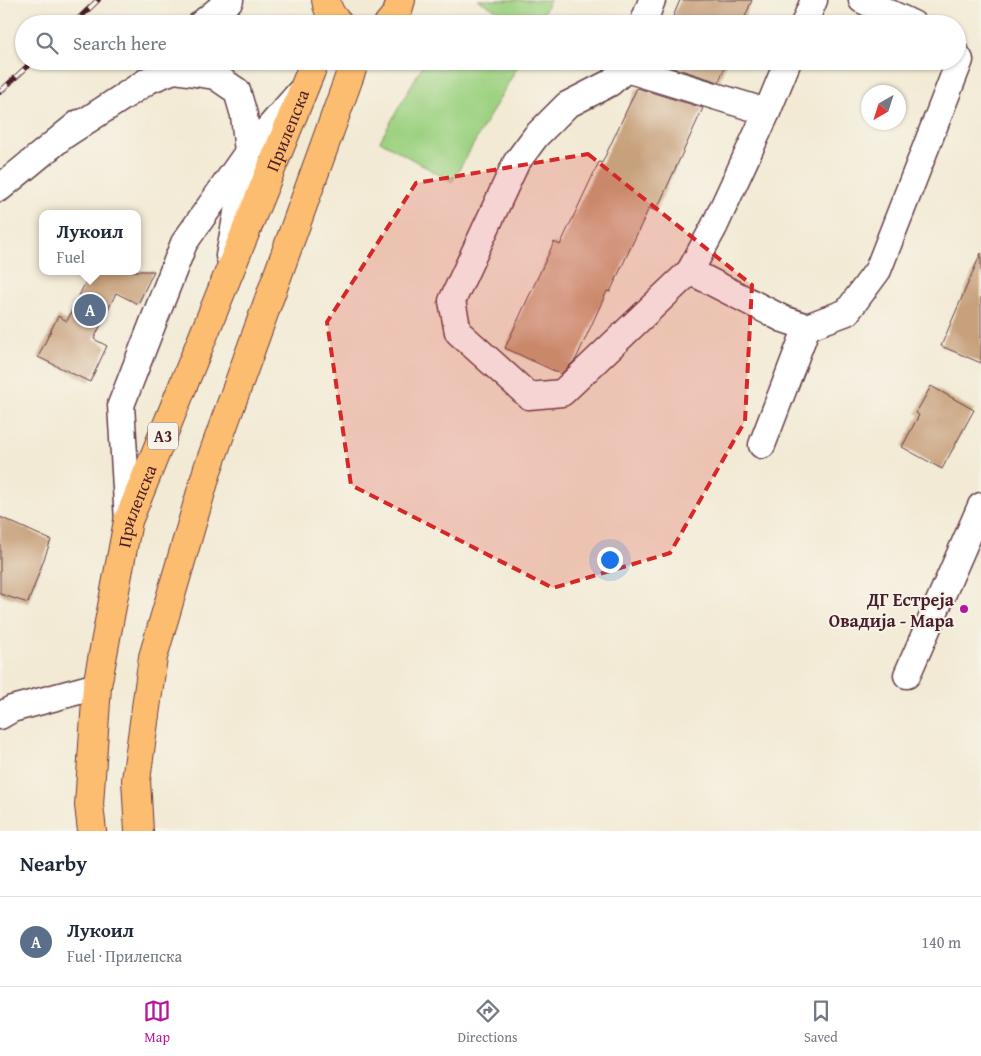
<!DOCTYPE html>
<html lang="en">
<head>
<meta charset="utf-8">
<style>
  :root { --surface:#fff; --page:#f2f2f3; --text:#1f2937; --muted:#747a83; --line:#e0e1e3; --accent:#b5179e }
  body { margin:0; font-family:"Gentium Book Plus",serif; background:var(--page); color:var(--text) }
  .compass { position:absolute; left:861px; top:85px; width:45px; height:45px; border-radius:50%; background:var(--surface); box-shadow:0 1px 4px #0004; rotate:219deg }
  .you { position:absolute; left:609px; top:559px; width:18px; height:18px; margin:-12px; border:4px solid #fff; border-radius:50%; background:#1a73e8; box-shadow:0 0 0 8px #1a73e833 }
  .badge { display:grid; place-items:center; width:32px; height:32px; border-radius:50%; background:var(--accent); color:#fff; font-size:16px; font-weight:700 }
  .pin { position:absolute; translate:-50% -50%; border:2px solid #fff; box-shadow:0 1px 5px #0006 }
  .popup { position:absolute; left:39px; top:210px; width:102px; height:65px; box-sizing:border-box; display:grid; place-content:center; border-radius:10px; background:var(--surface); filter:drop-shadow(0 1px 4px #0005); font-size:16px; white-space:nowrap; color:var(--muted) }
  .popup b { font-size:19px; color:var(--text) }
  .popup::after { content:''; position:absolute; left:50%; top:100%; margin-left:-10px; border:10px solid transparent; border-top-color:var(--surface) }
  .list { margin:0; padding:0; list-style:none }
  h2 { display:flex; justify-content:space-between; align-items:center; height:65px; margin:0; padding:0 20px; font-size:21px }
  h2 small { font-size:16px; font-weight:400; color:var(--muted) }
  .list li { display:grid; grid-template-columns:32px 1fr auto; gap:15px; align-items:center; box-sizing:border-box; height:90px; padding:0 20px; border-top:1px solid var(--line) }
  .list b { display:block; font-size:19px; white-space:nowrap }
  .list p { margin:0; font-size:16px; white-space:nowrap; color:var(--muted) }
  .list em { font-size:16px; font-style:normal; color:var(--muted) }
  .icon { flex:none; width:28px; height:28px; fill:none; stroke:currentColor; stroke-width:2; stroke-linecap:round; stroke-linejoin:round }
  .map { position:relative; flex:none; width:981px; height:831px; overflow:hidden }
  .search { position:absolute; background:var(--surface); box-shadow:0 1px 4px #0004; left:15px; right:15px; top:15px; height:55px; display:flex; align-items:center; gap:12px; box-sizing:border-box; padding:0 18px; border-radius:28px; color:var(--muted); font-size:19px }
  .sheet { height:155px; background:var(--surface) }
  nav { display:flex; justify-content:space-around; align-items:center; box-sizing:border-box; height:70px; border-top:1px solid var(--line); background:var(--surface); font-size:14px; color:var(--muted) }
  nav a { display:grid; justify-items:center; gap:2px }
  nav .on { color:var(--accent) }
  .map>svg:first-child { display:block }
  .green { fill:#9ed282; stroke:#747856 }
  .building { fill:#c7a07c }
  .lines { fill:none; stroke-linecap:round; stroke-linejoin:round }
  .minor-casing { stroke:#633d44; stroke-width:29 }
  .major-casing { stroke:#633d44; stroke-width:30 }
  .minor { stroke:#fff; stroke-width:26 }
  .major { stroke:#fcbd6f; stroke-width:28 }
  .rail-casing { stroke:#4a1f2b; stroke-width:5.5 }
  .rail { stroke:#f7f3e8; stroke-width:4; stroke-dasharray:11; stroke-linecap:butt }
  .marked { fill:#d62828; fill-opacity:0.2; stroke:#d62828; stroke-width:4; stroke-dasharray:10 6; stroke-linejoin:round }
  .poi-dot { fill:#b5179e; stroke:#f7f3e8; stroke-width:2 }
  .labels { text-anchor:middle; dominant-baseline:central; stroke-width:4; stroke-linejoin:round; paint-order:stroke }
  .shield { fill:#f7f3e8; stroke:#7e5f64; stroke-width:1 }
  .shield-label { font-size:16px; font-weight:bold; fill:#4a1f2b }
  .street-label { font-size:18px; fill:#4a1f2b; stroke:#f7f3e8 }
  .poi-label { font-size:18px; font-weight:bold; fill:#4a1f2b; stroke:#f7f3e8; text-anchor:end }
</style>
</head>
<body>
<div class="map">
<svg width="981" height="831" viewBox="0 0 981 831">
  <rect width="100%" height="100%" fill="#f7f3e8"/>
  <filter id="ink" filterUnits="userSpaceOnUse"><feTurbulence type="fractalNoise" baseFrequency=".02" numOctaves="2"/><feDisplacementMap in="SourceGraphic" scale="10" xChannelSelector="R" yChannelSelector="G"/><feConvolveMatrix kernelMatrix="1 2 1 2 8 2 1 2 1" color-interpolation-filters="sRGB"/></filter>
  <filter id="wash" filterUnits="userSpaceOnUse"><feTurbulence type="fractalNoise" baseFrequency=".0096" numOctaves="4" result="noise"/><feDisplacementMap in="SourceGraphic" scale="20" xChannelSelector="R" yChannelSelector="G"/><feGaussianBlur stdDeviation="1.12" result="paint"/><feColorMatrix in="noise" values="0 0 0 0 0 0 0 0 0 0 0 0 0 0 0 0 0 1.4 0 .05"/><feComposite in="paint" operator="in"/></filter>
  <g filter="url(#wash)">
    <rect width="100%" height="100%" fill="#f2ead4"/>
    <g class="green">
      <polygon points="478,0 550,0 538,24 522,24"/>
      <polygon points="425,61 510,61 518,66 452,182 380,141"/>
    </g>
    <g id="blocks">
      <g class="building">
        <polygon points="680,0 752,0 742,24 670,24"/>
        <polygon points="652,61 727,61 719,82"/>
        <polygon points="637,88 703,108 656,211 649,208 610,292 607,291 576,359 561,374 505,348 554,242 560,245 599,162 602,163"/>
        <polygon points="981,253 981,363 941,346"/>
        <polygon points="70,271 154,271 138,304 116,293 94,339 107,346 90,382 38,357 58,316 67,321 87,279"/>
        <polygon points="931,386 974,410 942,469 902,447 919,415 916,413"/>
        <polygon points="0,517 51,540 28,603 0,594"/>
      </g>
    </g>
  </g>
  <g filter="url(#ink)">
    <use href="#blocks" fill-opacity="0" stroke="#633d44" stroke-width="1"/>
    <g class="lines">
      <g class="minor-casing">
        <g id="minor">
          <polyline points="862,0 913,24"/>
          <polyline points="201,24 230,0"/>
          <polyline points="643,24 652,0"/>
          <polyline points="804,24 814,0"/>
          <polyline points="629,61 626,69 610,83 567,105 536,136 516,163 452,301 458,332 529,396 562,393 690,271 714,227 767,112 788,61"/>
          <polyline points="626,69 767,112"/>
          <polyline points="66,134 149,80 174,70 215,76 237,91 244,115 248,152 229,256"/>
          <polyline points="0,188 79,123"/>
          <polyline points="690,271 783,319 807,327 847,312 878,270 960,60 957,55"/>
          <polyline points="762,445 807,327"/>
          <polyline points="128,521 121,405 184,243 248,152 300,92"/>
          <polyline points="907,675 981,506"/>
          <polyline points="0,716 12,709 97,686"/>
        </g>
      </g>
      <g class="major-casing">
        <g id="major">
          <path d="M326,0C327,10 332,17 339,24"/>
          <polyline points="388,24 397,13 401,0"/>
          <path id="s1" d="M92,831L89,805L97,686L128,521L315,61"/>
          <polyline points="139,831 136,780 153,657 208,468 355,61"/>
        </g>
      </g>
      <use href="#minor" class="minor"/>
      <use href="#major" class="major"/>
      <g class="rail-casing">
        <g id="rail">
          <polyline points="73,24 98,0"/>
          <polyline points="0,92 33,61"/>
        </g>
      </g>
      <use href="#rail" class="rail"/>
    </g>
  </g>
  <path class="marked" d="M588,154L752,285L745,421L670,553L553,588L351,485L327,322L416,183Z"/>
  <circle class="poi-dot" cx="964" cy="609" r="5"/>
  <g class="labels">
    <rect class="shield" x="148" y="422.5" width="30" height="27" rx="4"/>
    <g class="shield-label">
      <text x="163" y="436">A3</text>
    </g>
    <g class="street-label">
      <text stroke="none"><textPath href="#s1" startOffset="735">Прилепска</textPath></text>
      <text stroke="none"><textPath href="#s1" startOffset="330">Прилепска</textPath></text>
    </g>
    <g class="poi-label">
      <text x="954" y="599">ДГ Естреја<tspan x="954" dy="21">Овадија - Мара</tspan></text>
    </g>
  </g>
</svg>
<svg class="compass" viewBox="-18 -18 36 36"><path d="M0-13l5 13h-10z" fill="#e53935"/><path d="M0 13l5-13h-10z" fill="#747a83"/></svg>
<div class="you"></div>
<div class="pin badge" style="left:90px;top:310px;background:#5c6f8a">A</div>
<div class="popup"><b>Лукоил</b>Fuel</div>
<div class="search"><svg class="icon" aria-label="search" viewBox="0 0 24 24"><circle cx="10" cy="10" r="6"/><path d="M15 15l6 6"/></svg>Search here</div>
</div>
<section class="sheet">
<h2>Nearby<small></small></h2>
<ul class="list">
<li><span class="badge" style="background:#5c6f8a">A</span><div><b>Лукоил</b><p>Fuel · Прилепска</p></div><em>140 m</em></li>
</ul>
</section>
<nav>
<a class="on"><svg class="icon" aria-label="map" viewBox="0 0 24 24"><path d="M3 6l6-2 6 2 6-2v14l-6 2-6-2-6 2zM9 4v14M15 6v14"/></svg>Map</a>
<a><svg class="icon" aria-label="directions" viewBox="0 0 24 24"><path d="M12 3l9 9-9 9-9-9zM9 14v-3h6M13 9l2 2-2 2"/></svg>Directions</a>
<a><svg class="icon" aria-label="saved" viewBox="0 0 24 24"><path d="M7 4h10v16l-5-4-5 4z"/></svg>Saved</a>
</nav>
</body>
</html>
